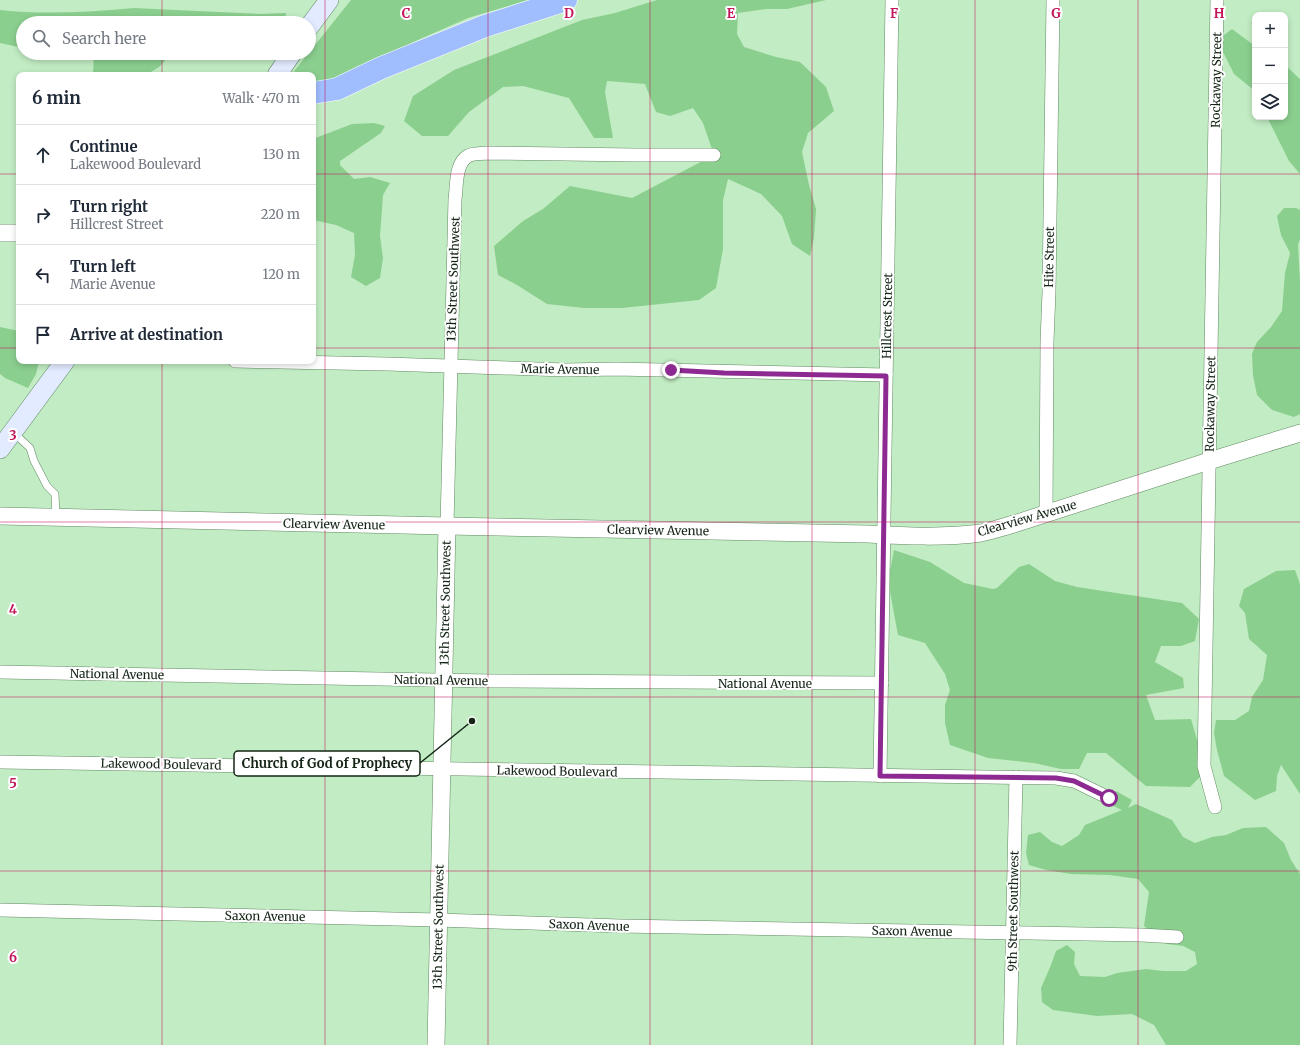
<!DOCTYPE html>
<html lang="en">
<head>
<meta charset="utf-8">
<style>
  :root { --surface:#fff; --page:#f6f6f7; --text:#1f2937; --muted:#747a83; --line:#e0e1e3 }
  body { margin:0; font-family:Merriweather,serif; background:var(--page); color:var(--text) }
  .controls { position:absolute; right:12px; top:12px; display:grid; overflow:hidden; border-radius:8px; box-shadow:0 2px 6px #0003 }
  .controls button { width:36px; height:36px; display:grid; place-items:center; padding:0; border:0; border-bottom:1px solid var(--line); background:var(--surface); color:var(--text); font:20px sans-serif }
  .stop { position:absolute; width:12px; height:12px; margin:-9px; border:3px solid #8d2a92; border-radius:50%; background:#fff }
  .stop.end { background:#8d2a92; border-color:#fff; box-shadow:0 1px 4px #0008 }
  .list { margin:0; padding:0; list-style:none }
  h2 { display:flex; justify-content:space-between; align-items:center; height:52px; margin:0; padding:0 16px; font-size:17px }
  h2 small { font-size:13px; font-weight:400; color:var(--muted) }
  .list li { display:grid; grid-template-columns:26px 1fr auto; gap:12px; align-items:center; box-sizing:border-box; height:60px; padding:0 16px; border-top:1px solid var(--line) }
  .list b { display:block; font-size:15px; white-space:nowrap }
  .list p { margin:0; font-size:13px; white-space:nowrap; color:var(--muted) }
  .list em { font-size:13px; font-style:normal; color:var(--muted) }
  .icon { flex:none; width:22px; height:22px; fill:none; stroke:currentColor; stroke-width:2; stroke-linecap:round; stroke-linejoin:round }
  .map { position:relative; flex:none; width:1300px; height:1045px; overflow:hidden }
  .search { position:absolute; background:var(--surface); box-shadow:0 2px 6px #0003; left:16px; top:16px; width:300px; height:44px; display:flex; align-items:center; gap:10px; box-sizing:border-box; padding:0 14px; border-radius:22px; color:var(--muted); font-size:15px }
  .panel { position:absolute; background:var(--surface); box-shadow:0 2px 6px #0003; left:16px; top:72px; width:300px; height:292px; border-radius:8px }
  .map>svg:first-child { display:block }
  .green { fill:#8bcf8f }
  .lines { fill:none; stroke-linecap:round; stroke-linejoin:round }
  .service-casing { stroke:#628963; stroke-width:8 }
  .minor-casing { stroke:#628963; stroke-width:14 }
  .tertiary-casing { stroke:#628963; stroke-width:18 }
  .secondary-casing { stroke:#628963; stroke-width:20 }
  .motorway-casing { stroke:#fff; stroke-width:23 }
  .service { stroke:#fff; stroke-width:7 }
  .minor { stroke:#fff; stroke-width:13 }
  .tertiary { stroke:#fff; stroke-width:17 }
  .secondary { stroke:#e2ebff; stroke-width:19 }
  .motorway { stroke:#a0bdfe; stroke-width:22 }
  .route { stroke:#8d2a92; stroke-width:5 }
  .grid { fill:none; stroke:#c2185b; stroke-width:1; stroke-opacity:0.55 }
  .labels { text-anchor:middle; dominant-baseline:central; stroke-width:4; stroke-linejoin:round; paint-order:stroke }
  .street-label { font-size:12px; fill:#142415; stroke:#fff }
  .grid-label { font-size:13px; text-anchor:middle; font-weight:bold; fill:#c2185b; stroke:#fff; stroke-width:4; stroke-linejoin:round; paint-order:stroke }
  .leader { fill:none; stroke:#142415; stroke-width:1.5 }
  .callout-dot { fill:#142415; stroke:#fff; stroke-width:1.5 }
  .callout { fill:#fff; stroke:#142415; stroke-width:1.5 }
  .callout-label { font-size:13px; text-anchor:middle; font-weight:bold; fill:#142415 }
</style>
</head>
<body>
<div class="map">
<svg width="1300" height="1045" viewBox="0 0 1300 1045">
  <rect width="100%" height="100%" fill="#c2ecc3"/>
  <g class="green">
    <polygon points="351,0 528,0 468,18 418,40 356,71 322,83 313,84 313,75 291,75"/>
    <polygon points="657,0 826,0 787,9 766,9 738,13 737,34 744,47 776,57 800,62 826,87 834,111 808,133 802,152 809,185 816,209 814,238 810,256 792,244 782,216 761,194 728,179 723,200 723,249 716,288 699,300 622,308 584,308 547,304 517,285 498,275 494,246 523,221 543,209 570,186 632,198 714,155 703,123 693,108 670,116 656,112 645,84 607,81 605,92 613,138 594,138 569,98 523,86 503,87 469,112 448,136 422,136 404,121 413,96 454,70 582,20 615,13"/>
    <path d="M134,8L260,14L286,13L285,23H23V48L0,43V10C45,15 90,12 134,8Z"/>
    <polygon points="1232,29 1255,46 1255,91 1234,74 1222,50 1224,35"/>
    <polygon points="94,53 172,53 159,67 146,75 93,75"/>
    <polygon points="1285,65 1300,79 1300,174 1289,161 1267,117 1285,117"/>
    <polygon points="374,123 385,126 381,133 340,161 340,165 354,179 370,177 390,183 383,195 380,236 383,258 380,278 366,286 351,277 355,255 354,233 336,225 313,220 313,139 352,124"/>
    <polygon points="1284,208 1296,208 1300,210 1300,239 1298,245 1300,281 1300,414 1294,417 1272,410 1257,395 1253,375 1252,354 1257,342 1271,327 1282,311 1285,273 1290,253 1281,235 1277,216"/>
    <polygon points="0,327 19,331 19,361 39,361 36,374 28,388 5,378 0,374"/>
    <polygon points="894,550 930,562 964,583 993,589 997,588 1019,567 1029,564 1055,581 1077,587 1182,603 1199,619 1195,641 1181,646 1161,646 1155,662 1183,678 1184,688 1146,695 1155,720 1191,719 1206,771 1190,787 1146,786 1106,753 1087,753 1079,769 1061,769 1034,763 988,758 950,745 945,723 945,705 950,690 945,674 925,643 898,635 888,581"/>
    <polygon points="1295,570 1300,584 1300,794 1281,765 1277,776 1276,791 1255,800 1224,776 1217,750 1214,733 1216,720 1235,720 1249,711 1252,697 1263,680 1267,655 1249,639 1245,613 1239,606 1244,589 1276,571"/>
    <polygon points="1116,791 1132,800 1128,808 1136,804 1172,820 1183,837 1195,843 1212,837 1226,835 1243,828 1266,827 1284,843 1291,860 1300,874 1300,1045 1166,1045 1154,1025 1132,1014 1097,1016 1053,1010 1042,1002 1041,988 1051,965 1056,951 1067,945 1075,952 1074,964 1080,976 1105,977 1117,973 1146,969 1163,971 1186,971 1197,964 1195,952 1183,946 1167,944 1144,926 1149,892 1138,879 1110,875 1071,874 1046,870 1029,865 1026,853 1028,835 1040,832 1052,842 1062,846 1079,835 1085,825 1122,810 1109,804"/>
  </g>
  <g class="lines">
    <g class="service-casing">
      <polyline id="service" points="13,432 30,448 34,461 47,486 55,494 56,517"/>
    </g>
    <g class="minor-casing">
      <g id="minor">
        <polyline points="235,361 387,364 566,370 616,369 886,375"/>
        <polyline points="1046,514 1047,342 1049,292 1053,0"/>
        <path d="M447,526L455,199C457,186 455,163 468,156C473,153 481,154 487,153L636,155H714"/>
        <polyline points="0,672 492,681 882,683"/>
        <polyline points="0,762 1056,778 1074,781 1109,798"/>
        <polyline points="880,776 892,0"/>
        <polyline points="1215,807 1204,766 1217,0"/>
        <polyline points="0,910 438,920 620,926 1141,935 1177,937"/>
        <polyline points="1010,1045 1016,777"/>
      </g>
    </g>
    <g class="tertiary-casing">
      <g id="tertiary">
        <polyline points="0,233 19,233"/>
        <path d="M0,516L447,526L868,534C905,536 943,538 981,533C992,531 1003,527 1014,524L1209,461L1300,433"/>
        <polyline points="436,1045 447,526"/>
      </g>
    </g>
    <g class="secondary-casing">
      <g id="secondary">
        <polyline points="309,27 329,0"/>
        <polyline points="277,75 292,53"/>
        <polyline points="0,449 65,361"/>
      </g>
    </g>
    <g class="motorway-casing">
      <polyline id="motorway" points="313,93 337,89 381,68 485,26 566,0"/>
    </g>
    <use href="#service" class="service"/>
    <use href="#minor" class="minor"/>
    <use href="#tertiary" class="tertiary"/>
    <use href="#secondary" class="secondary"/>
    <use href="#motorway" class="motorway"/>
  </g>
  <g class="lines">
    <polyline class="route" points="671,370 724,373 886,376 880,776 1056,778 1074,781 1109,798"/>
  </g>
  <path class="grid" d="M162,0V23M325,0V1045M488,0V1045M650,0V1045M812,0V1045M975,0V1045M1138,0V1045M162,53V75M0,174H19M313,174H1300M0,348H19M313,348H1300M162,361V1045M0,522H1300M0,697H1300M0,871H1300"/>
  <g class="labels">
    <g class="street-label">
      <text transform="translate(1216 80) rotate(-89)">Rockaway Street</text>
      <text transform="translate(1049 257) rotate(-89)">Hite Street</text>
      <text transform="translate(453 279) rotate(-88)">13th Street Southwest</text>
      <text transform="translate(887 316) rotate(-89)">Hillcrest Street</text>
      <text transform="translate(560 369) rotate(1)">Marie Avenue</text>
      <text transform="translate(1210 404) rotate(-89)">Rockaway Street</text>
      <text transform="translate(1027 518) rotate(-16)">Clearview Avenue</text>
      <text transform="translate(334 524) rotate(1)">Clearview Avenue</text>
      <text transform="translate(658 530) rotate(1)">Clearview Avenue</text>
      <text transform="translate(445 603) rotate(-89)">13th Street Southwest</text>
      <text transform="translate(117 674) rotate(1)">National Avenue</text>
      <text transform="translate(441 680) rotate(1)">National Avenue</text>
      <text x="765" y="683">National Avenue</text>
      <text transform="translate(161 764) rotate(1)">Lakewood Boulevard</text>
      <text transform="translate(557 771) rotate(1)">Lakewood Boulevard</text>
      <text transform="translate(1013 911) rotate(-89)">9th Street Southwest</text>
      <text transform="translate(265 916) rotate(1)">Saxon Avenue</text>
      <text transform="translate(589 925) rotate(2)">Saxon Avenue</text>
      <text transform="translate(438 927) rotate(-89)">13th Street Southwest</text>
      <text transform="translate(912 931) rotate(1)">Saxon Avenue</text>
    </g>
  </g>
  <g class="grid-label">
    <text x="406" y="18">C</text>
    <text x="569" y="18">D</text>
    <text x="731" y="18">E</text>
    <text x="894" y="18">F</text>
    <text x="1056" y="18">G</text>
    <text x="1219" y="18">H</text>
    <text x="13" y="440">3</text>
    <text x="13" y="614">4</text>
    <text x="13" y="788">5</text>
    <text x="13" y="962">6</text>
  </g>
  <path class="leader" d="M472 721L420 763"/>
  <circle class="callout-dot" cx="472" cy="721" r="4"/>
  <rect class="callout" x="234" y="751" width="186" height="25" rx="4"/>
  <g class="callout-label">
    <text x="327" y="768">Church of God of Prophecy</text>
  </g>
</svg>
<div class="controls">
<button>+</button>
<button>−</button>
<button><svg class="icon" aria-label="layers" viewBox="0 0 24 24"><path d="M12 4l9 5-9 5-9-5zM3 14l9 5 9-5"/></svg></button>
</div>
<div class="stop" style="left:1109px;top:798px"></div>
<div class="stop end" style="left:671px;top:370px"></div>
<div class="search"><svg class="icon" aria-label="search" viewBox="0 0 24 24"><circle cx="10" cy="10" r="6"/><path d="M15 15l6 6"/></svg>Search here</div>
<section class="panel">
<h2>6 min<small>Walk · 470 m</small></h2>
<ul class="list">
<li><svg class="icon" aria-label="ahead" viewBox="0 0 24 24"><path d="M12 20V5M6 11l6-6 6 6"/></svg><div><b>Continue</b><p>Lakewood Boulevard</p></div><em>130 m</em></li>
<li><svg class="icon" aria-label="right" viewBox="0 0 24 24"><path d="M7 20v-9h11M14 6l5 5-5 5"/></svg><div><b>Turn right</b><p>Hillcrest Street</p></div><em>220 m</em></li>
<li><svg class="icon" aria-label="left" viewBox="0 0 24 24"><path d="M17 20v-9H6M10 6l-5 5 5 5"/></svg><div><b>Turn left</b><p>Marie Avenue</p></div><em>120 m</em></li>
<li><svg class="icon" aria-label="arrive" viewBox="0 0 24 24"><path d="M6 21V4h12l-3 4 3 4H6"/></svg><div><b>Arrive at destination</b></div></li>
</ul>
</section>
</div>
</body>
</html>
